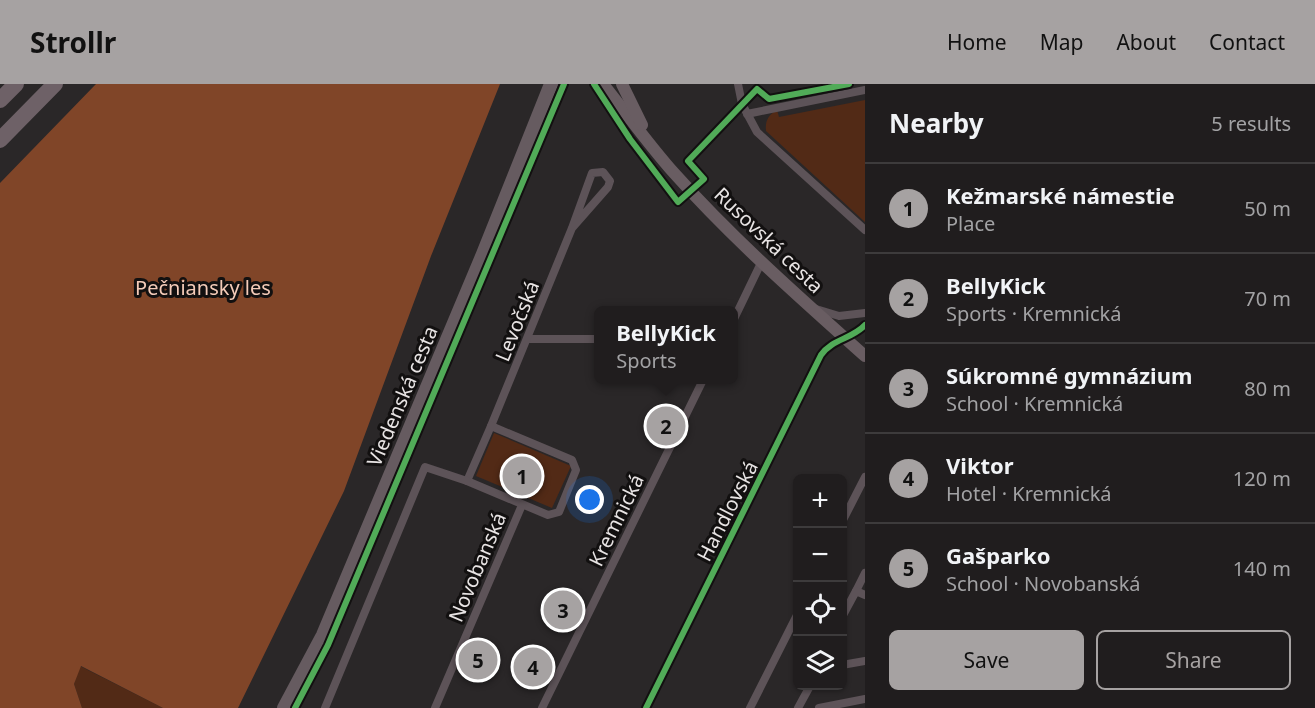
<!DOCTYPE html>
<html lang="en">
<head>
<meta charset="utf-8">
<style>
  :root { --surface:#201d1e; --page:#2d2a2b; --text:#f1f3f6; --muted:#a2a2a4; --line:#3d3b3c; --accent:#a6a2a2 }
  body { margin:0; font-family:"Noto Sans",sans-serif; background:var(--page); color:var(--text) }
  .controls { position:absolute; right:18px; bottom:18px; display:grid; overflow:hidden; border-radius:9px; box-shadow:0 2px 4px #0004 }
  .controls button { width:54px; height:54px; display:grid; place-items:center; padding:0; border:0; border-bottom:2px solid var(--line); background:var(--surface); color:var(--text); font:30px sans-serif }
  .you { position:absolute; left:590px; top:416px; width:21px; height:21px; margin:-15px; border:4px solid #fff; border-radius:50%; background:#1a73e8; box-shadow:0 0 0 9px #1a73e833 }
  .badge { display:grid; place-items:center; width:39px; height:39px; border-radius:50%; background:var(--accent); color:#111; font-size:20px; font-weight:700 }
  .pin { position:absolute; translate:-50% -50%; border:3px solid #fff; box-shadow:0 2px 6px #0006 }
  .popup { position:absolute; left:594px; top:222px; width:144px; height:78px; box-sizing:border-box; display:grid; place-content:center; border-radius:9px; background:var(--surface); filter:drop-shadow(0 2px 4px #0005); font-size:20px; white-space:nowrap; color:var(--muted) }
  .popup b { font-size:22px; color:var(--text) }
  .popup::after { content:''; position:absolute; left:50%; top:100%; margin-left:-12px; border:12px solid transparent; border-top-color:var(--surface) }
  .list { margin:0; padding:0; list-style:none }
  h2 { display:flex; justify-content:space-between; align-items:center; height:78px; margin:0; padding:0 24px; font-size:26px }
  h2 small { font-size:20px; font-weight:400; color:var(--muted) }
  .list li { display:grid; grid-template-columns:39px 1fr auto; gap:18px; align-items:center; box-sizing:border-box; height:90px; padding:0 24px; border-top:2px solid var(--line) }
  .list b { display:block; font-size:22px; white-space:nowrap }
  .list p { margin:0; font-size:20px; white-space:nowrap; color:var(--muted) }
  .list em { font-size:20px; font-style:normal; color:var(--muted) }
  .actions { display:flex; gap:12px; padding:18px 24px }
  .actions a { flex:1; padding:14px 0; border:2px solid var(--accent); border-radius:9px; text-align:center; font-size:21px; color:var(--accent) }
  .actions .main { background:var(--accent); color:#111 }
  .icon { flex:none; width:33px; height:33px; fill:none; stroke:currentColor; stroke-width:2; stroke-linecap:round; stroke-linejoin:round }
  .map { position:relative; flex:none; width:865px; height:624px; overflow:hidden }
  header { display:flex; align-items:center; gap:36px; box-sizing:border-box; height:84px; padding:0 30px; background:var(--accent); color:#111 }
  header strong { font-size:28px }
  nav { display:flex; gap:33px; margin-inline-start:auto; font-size:21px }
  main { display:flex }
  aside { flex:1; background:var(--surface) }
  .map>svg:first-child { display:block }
  .green { fill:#522a16 }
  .forest { fill:#804528 }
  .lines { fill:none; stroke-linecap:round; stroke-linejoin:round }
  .street { stroke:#5d5358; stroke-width:8 }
  .secondary { stroke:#695d62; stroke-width:12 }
  .primary { stroke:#665b60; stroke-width:14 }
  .highway { stroke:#6e6167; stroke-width:16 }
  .cycleway-casing { stroke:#121010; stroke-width:10 }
  .cycleway { stroke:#51ab58; stroke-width:6 }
  .labels { text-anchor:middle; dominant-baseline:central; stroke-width:6; stroke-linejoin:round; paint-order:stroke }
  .street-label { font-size:20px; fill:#e8e4e4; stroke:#121010 }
  .park-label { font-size:20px; fill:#f4cbb8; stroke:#121010 }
</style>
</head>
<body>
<header>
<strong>Strollr</strong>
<nav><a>Home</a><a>Map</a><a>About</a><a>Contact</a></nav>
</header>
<main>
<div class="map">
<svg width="865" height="624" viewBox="0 0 865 624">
  <rect width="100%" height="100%" fill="#2a2728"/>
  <g class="green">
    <path d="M865,16V138L766,47C765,37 768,31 777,26L779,33Z"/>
    <polygon points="494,349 571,382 552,424 476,392"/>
    <polygon points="80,582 163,624 82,624 74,600"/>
  </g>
  <polygon class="forest" points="96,0 500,0 431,172 344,407 238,624 163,624 81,582 74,600 82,624 0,624 0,99"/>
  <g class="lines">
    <g class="street">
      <polyline points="738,0 742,20 757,48 865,146"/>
      <polyline points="747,30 865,6"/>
      <polyline points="816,225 839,232 865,229"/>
      <polyline points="734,235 761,179"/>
      <polyline points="528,255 598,255"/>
      <polyline points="491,342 572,144 592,89 603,88 610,97 608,103 572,144"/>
      <polygon points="491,342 572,376 576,386 559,428 548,431 467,397"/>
      <polyline points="842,438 865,393"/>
      <polyline points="856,507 865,489"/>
      <polyline points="842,533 856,507 865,511"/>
      <polyline points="842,581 865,577"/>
      <polyline points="325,624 425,383 467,397"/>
      <polyline points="435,624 522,421"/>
      <polyline points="542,624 703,296"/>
      <path d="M646,624L821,271C832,255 852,255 865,241"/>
      <polyline points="750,624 798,529"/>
      <polyline points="798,624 810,602"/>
      <polyline points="819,624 865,615"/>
    </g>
    <g class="secondary">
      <path d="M603,0C627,30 649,61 674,89C733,155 799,213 865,272"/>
      <polyline points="622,0 642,41"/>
    </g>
    <polyline class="primary" points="284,624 323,551 483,170 551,0"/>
    <g class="highway">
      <polyline points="0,16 16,0"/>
      <polyline points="0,56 55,0"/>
    </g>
    <g class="cycleway-casing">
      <g id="cycleway">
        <polyline points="594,0 630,55 678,118 704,95 688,77 757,5 769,15 849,0"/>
        <polyline points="295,624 328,561 564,0"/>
        <path d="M646,624L821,271C832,255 852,255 865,241"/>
      </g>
    </g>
    <use href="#cycleway" class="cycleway"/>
  </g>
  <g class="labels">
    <g class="street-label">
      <text transform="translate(769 156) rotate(44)">Rusovská cesta</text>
      <text transform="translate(517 237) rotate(-68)">Levočská</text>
      <text transform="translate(402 312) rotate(-67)">Viedenská cesta</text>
      <text transform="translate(727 427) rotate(-63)">Handlovská</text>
      <text transform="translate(616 436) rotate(-64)">Kremnická</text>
      <text transform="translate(477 483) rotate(-67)">Novobanská</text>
    </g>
    <g class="park-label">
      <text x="203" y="203">Pečniansky les</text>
    </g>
  </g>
</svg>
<div class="controls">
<button>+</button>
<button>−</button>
<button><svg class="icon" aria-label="locate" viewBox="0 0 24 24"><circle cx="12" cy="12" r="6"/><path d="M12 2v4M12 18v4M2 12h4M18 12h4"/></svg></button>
<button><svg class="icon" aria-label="layers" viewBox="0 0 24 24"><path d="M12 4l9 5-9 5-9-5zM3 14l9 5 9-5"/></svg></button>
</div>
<div class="you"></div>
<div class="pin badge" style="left:522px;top:392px">1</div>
<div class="pin badge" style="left:666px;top:342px">2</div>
<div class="popup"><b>BellyKick</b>Sports</div>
<div class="pin badge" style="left:563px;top:526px">3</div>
<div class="pin badge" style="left:533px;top:583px">4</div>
<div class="pin badge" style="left:478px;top:576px">5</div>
</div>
<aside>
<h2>Nearby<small>5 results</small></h2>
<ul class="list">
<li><span class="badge">1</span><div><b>Kežmarské námestie</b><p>Place</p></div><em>50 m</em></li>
<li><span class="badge">2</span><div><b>BellyKick</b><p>Sports · Kremnická</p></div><em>70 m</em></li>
<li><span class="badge">3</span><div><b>Súkromné gymnázium</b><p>School · Kremnická</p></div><em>80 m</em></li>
<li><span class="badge">4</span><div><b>Viktor</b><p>Hotel · Kremnická</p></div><em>120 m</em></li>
<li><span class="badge">5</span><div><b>Gašparko</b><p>School · Novobanská</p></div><em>140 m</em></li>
</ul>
<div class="actions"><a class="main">Save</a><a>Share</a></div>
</aside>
</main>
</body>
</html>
